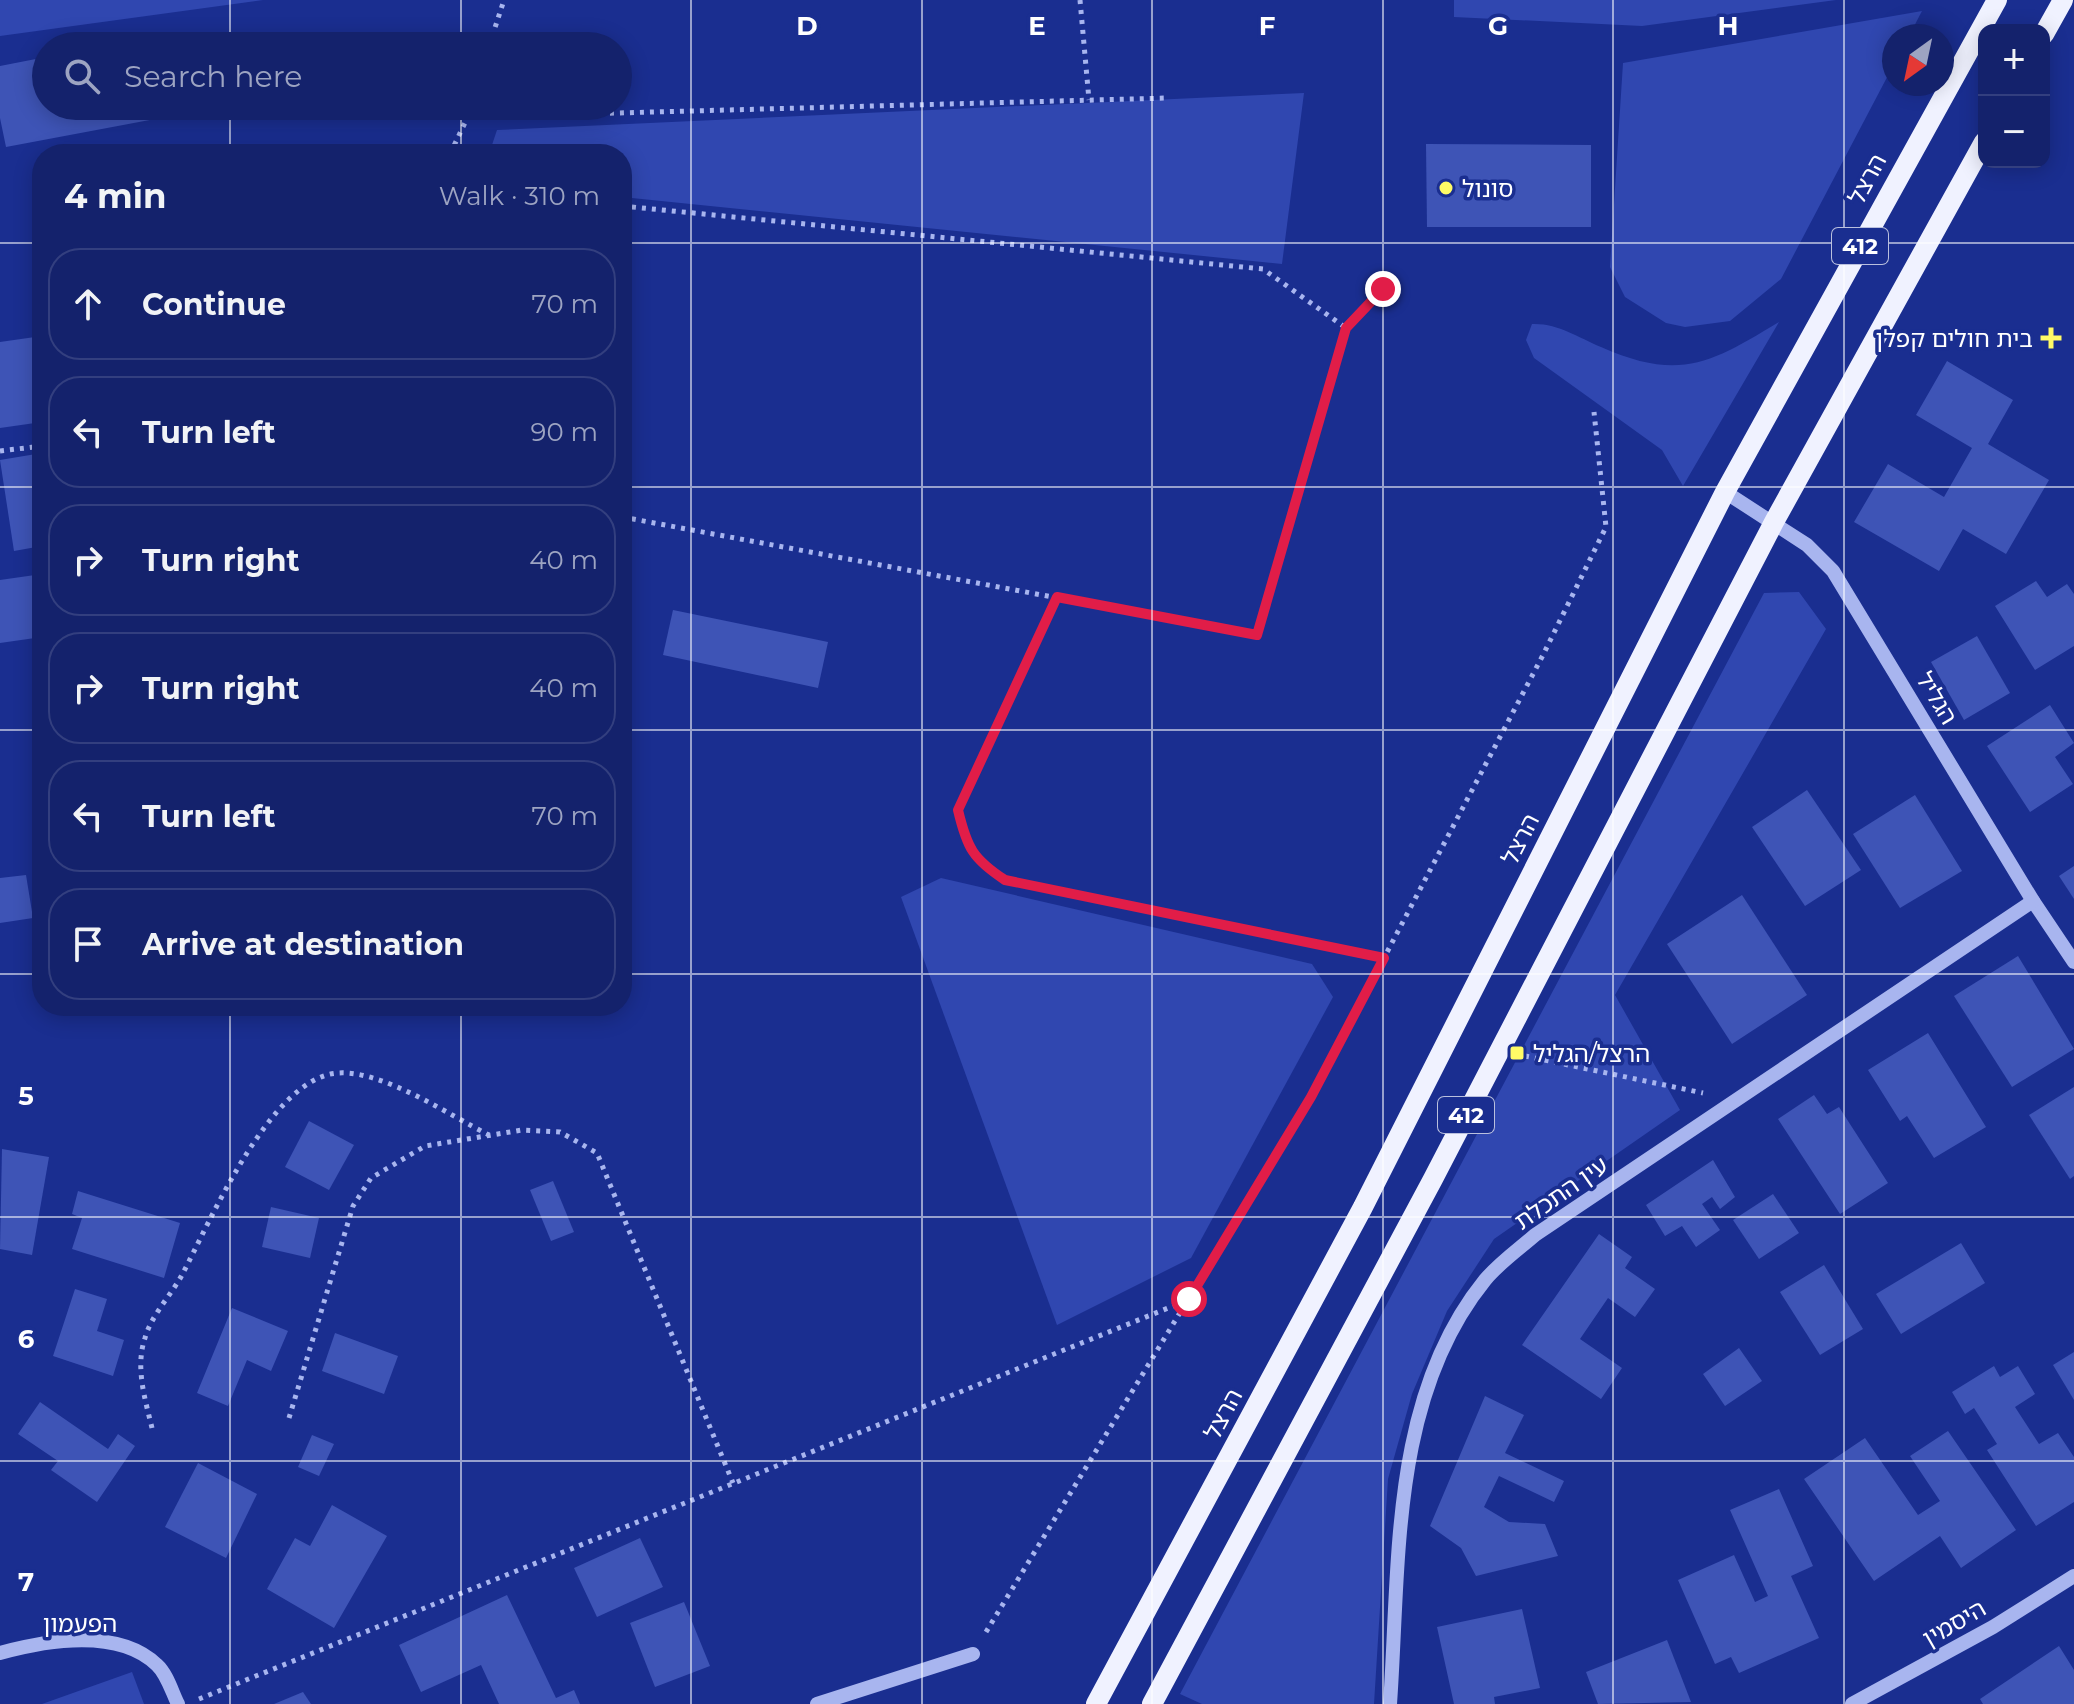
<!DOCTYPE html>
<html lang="en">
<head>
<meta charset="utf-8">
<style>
  :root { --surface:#14226c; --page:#1d2a72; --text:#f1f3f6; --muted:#9da4c2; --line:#333f7f }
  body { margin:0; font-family:Montserrat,"Noto Sans Hebrew",sans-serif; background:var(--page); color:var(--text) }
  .controls { position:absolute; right:24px; top:24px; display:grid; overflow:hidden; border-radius:16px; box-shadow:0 4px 20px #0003 }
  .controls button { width:72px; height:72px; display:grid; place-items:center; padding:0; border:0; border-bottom:2px solid var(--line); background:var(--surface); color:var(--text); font:40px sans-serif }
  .compass { position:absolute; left:1882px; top:24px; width:72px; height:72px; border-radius:50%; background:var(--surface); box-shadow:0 4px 20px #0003; rotate:213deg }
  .stop { position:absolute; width:24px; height:24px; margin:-18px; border:6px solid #e11d48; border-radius:50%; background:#fff }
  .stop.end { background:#e11d48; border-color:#fff; box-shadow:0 2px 8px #0008 }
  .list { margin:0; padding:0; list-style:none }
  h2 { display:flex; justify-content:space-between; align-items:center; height:104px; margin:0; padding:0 32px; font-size:34px }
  h2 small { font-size:26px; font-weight:400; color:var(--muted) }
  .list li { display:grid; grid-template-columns:52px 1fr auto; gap:24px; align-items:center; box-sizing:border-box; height:112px; margin:0 16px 16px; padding:0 16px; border:2px solid var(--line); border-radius:32px }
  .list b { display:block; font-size:30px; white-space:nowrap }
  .list em { font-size:26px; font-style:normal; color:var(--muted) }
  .icon { flex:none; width:44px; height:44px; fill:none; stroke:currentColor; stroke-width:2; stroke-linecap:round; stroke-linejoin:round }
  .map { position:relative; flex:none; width:2074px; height:1704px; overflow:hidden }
  .search { position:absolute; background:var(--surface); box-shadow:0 4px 20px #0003; left:32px; top:32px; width:600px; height:88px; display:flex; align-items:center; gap:20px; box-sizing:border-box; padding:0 28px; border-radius:44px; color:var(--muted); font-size:30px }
  .panel { position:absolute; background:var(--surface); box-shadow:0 4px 20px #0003; left:32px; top:144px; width:600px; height:872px; border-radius:32px }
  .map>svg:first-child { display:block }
  .green { fill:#3047b0 }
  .building { fill:#3e54b6 }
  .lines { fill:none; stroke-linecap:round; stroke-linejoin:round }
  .path { stroke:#a8b5ef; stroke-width:5; stroke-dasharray:4 6; stroke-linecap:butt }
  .minor { stroke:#a8b5ef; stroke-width:14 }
  .major { stroke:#f0f2ff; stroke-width:20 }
  .route { stroke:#e11d48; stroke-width:10 }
  .grid { fill:none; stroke:#fff; stroke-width:2; stroke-opacity:0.55 }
  .poi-dot { fill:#fffb66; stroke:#1a2e90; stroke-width:3 }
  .labels { text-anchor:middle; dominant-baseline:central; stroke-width:7; stroke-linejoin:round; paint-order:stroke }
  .shield { fill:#1a2e90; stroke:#bac0de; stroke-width:2 }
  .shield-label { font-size:22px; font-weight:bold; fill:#fff }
  .street-label { font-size:24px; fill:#fff; stroke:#1a2e90 }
  .poi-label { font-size:24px; fill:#fff; stroke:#1a2e90; text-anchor:start }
  .grid-label { font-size:26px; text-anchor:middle; font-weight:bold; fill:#fff; stroke:#1a2e90; stroke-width:7; stroke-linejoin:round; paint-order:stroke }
</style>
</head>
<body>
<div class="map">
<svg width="2074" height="1704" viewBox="0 0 2074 1704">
  <rect width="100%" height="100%" fill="#1a2e90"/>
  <g class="green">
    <polygon points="0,0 263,0 0,36"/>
    <polygon points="1454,0 1836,0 1642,26 1454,17"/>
    <polygon points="1922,11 1909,36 1894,36 1894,64 1781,279 1730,321 1685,327 1666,323 1625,297 1610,267 1623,63"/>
    <polygon points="1304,93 1282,264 622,197 622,154 489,154 497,130"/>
    <path d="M1779,322L1683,486L1662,450L1534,358L1526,340L1532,324C1558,323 1577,337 1601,347C1680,382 1711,363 1779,322Z"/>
    <polygon points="1799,592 1826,629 1615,995 1680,1110 1494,1239 1447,1311 1412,1394 1388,1479 1374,1704 1202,1704 1180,1694 1764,593"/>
    <polygon points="941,878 1312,964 1333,997 1191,1258 1057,1325 901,897"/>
    <polygon points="132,1672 144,1704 42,1704"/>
  </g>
  <g class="building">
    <polygon points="156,37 158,46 116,46 116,44"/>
    <polygon points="46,57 46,106 169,106 171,116 6,147 0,118 0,66"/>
    <polygon points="1426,144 1591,145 1591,227 1427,227"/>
    <polygon points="42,336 42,422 0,428 0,342"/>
    <polygon points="1947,361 2013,400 1988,444 2049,480 2006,554 1963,529 1939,571 1854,522 1888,464 1944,497 1972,448 1916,415"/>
    <polygon points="42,453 42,546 14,551 0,460"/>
    <polygon points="42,574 42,637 0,643 0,580"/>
    <polygon points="2036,581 2047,597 2067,584 2074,594 2074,646 2035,670 1995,606"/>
    <polygon points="673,610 828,642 818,688 663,655"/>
    <polygon points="1977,636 2010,693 1964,720 1931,662"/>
    <polygon points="2050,705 2074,743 2055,757 2073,784 2030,812 1987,746"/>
    <polygon points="1807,790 1861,870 1805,906 1752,827"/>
    <polygon points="1915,795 1962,871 1900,908 1853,834"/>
    <polygon points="2074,866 2074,899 2059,876"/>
    <polygon points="26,875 33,918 0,923 0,878"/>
    <polygon points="1742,895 1807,995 1732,1044 1667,944"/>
    <polygon points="2018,956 2074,1049 2012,1087 1954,996"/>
    <polygon points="1928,1033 1986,1127 1934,1158 1907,1116 1900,1121 1868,1070"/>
    <polygon points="2074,1087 2074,1176 2070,1179 2029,1115"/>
    <polygon points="1814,1095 1827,1114 1839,1107 1888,1183 1840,1214 1778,1119"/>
    <polygon points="309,1121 354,1145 329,1190 285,1167"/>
    <polygon points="2,1149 49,1157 32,1255 0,1249"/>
    <polygon points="1713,1160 1735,1197 1720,1209 1712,1197 1702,1204 1720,1230 1696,1247 1682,1226 1665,1236 1646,1205"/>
    <polygon points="553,1181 574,1232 551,1241 530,1190"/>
    <polygon points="78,1191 180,1223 164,1278 72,1249 82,1218 72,1214"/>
    <polygon points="1773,1194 1799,1233 1759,1259 1733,1220"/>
    <polygon points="271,1207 319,1218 310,1258 262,1247"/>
    <polygon points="1599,1234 1632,1257 1625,1268 1655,1289 1635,1317 1608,1298 1580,1339 1622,1368 1601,1399 1522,1345"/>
    <polygon points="1961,1243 1985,1283 1901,1334 1876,1294"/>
    <polygon points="1824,1265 1863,1329 1820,1355 1780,1292"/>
    <polygon points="75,1289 107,1299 97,1331 124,1340 113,1376 53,1356"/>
    <polygon points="232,1308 288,1331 271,1371 247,1360 228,1406 197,1393"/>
    <polygon points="335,1333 398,1356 384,1394 322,1371"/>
    <polygon points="1739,1348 1762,1381 1725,1406 1703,1374"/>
    <polygon points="2074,1352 2074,1400 2053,1365"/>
    <polygon points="1994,1366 2000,1377 2018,1366 2035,1394 2015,1407 2039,1444 2058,1433 2074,1457 2074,1502 2036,1526 1987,1450 1997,1444 1974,1408 1965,1414 1952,1392"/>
    <polygon points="1485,1396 1524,1415 1505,1453 1564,1481 1554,1502 1499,1476 1484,1507 1509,1522 1545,1524 1558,1556 1476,1576 1461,1548 1430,1526"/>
    <polygon points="40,1402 108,1449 118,1434 135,1446 97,1502 51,1470 58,1461 18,1434"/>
    <polygon points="1948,1431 2016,1530 1961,1568 1940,1536 1874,1581 1804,1479 1865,1438 1918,1515 1940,1501 1910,1456"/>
    <polygon points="312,1435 334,1444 319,1476 298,1467"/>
    <polygon points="198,1463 257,1494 226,1558 165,1527"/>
    <polygon points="1779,1489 1813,1566 1791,1576 1819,1638 1739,1673 1731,1657 1715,1664 1678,1580 1734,1555 1755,1602 1768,1596 1730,1510"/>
    <polygon points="332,1505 387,1536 334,1628 267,1589 295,1538 310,1546"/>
    <polygon points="640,1538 663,1587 597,1617 574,1568"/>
    <polygon points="507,1595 556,1698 574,1690 580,1704 499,1704 481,1665 421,1692 399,1645"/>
    <polygon points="684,1602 710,1666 655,1687 630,1623"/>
    <polygon points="1522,1609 1540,1688 1494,1697 1495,1704 1454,1704 1437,1627"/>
    <polygon points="1667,1640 1691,1702 1598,1704 1586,1672"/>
    <polygon points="2059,1646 2074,1670 2074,1704 1983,1704 1980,1699"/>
    <polygon points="303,1692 311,1704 274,1704"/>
  </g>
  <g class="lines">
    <g class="path">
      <polyline points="1080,0 1089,100"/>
      <polyline points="489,46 504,0"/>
      <polyline points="470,117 1168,98"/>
      <polyline points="450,154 473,106"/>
      <polyline points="622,206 1263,269 1346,328"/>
      <polyline points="0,451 42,446"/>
      <polyline points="622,517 1257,635 1346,328 1383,289"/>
      <path d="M1057,597L958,810C967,848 973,859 1005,880L1384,958"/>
      <polyline points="1525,1056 1703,1093"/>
      <polyline points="289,1418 353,1206 371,1178 425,1146 522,1130 560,1132 597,1153 733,1483"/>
      <path d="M152,1428C145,1399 135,1367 145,1338C151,1316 171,1295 182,1275C210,1222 271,1077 338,1073C383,1070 449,1115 489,1135"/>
      <polyline points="986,1632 1311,1097 1543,655 1606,527 1594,412"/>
      <polyline points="199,1699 1188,1300"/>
    </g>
    <g class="minor">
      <polyline points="1725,492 1807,545 1833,571 2033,901 2074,962"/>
      <path d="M0,1653C47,1640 119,1628 157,1665C167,1674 172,1692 178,1704"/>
      <polyline points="817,1704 973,1654"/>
      <path d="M1390,1704C1400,1562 1390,1397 1485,1280C1499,1263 1519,1249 1535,1235L2033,901"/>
      <polyline points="1852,1704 1993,1627 2074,1576"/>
    </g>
    <g class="major">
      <polyline points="2044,34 2063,0"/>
      <polyline points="1096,1704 1363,1207 1725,492 1997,0"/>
      <polyline points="1152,1704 1433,1179 1774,522 1984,142"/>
    </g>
  </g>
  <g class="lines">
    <path class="route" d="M1189,1299L1311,1097L1384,958L1005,880C973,859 967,848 958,810L1057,597L1257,635L1346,328L1383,289"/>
  </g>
  <path class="grid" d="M230,0V46M461,0V46M691,0V1704M922,0V1704M1152,0V1704M1383,0V1704M1613,0V1704M1844,0V1704M230,106V154M461,106V154M0,243H42M622,243H2074M0,487H42M622,487H2074M0,730H42M622,730H2074M0,974H42M622,974H2074M230,1006V1704M461,1006V1704M0,1217H2074M0,1461H2074"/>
  <g class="poi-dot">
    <circle cx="1446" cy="188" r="8"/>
    <path d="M2047 326h8v8h8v8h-8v8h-8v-8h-8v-8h8z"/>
    <rect x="1509" y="1045" width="16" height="16" rx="4"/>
  </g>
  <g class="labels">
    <g class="shield">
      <rect x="1832" y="228" width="56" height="36" rx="6"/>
      <rect x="1438" y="1097" width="56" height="36" rx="6"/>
    </g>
    <g class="shield-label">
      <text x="1860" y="246">412</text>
      <text x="1466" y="1115">412</text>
    </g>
    <g class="street-label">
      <text transform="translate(1867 179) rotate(-62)">הרצל</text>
      <text transform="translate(1937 698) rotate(59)">הגליל</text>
      <text transform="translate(1520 839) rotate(-63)">הרצל</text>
      <text transform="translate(1561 1193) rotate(-35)">עין התכלת</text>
      <text transform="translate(1223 1414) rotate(-62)">הרצל</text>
      <text x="80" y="1623">הפעמון</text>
      <text transform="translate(1954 1623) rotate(-30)">היסמין</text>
    </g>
    <g class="poi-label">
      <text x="1462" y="188">סונול</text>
      <text x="2033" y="338" text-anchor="end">בית חולים קפלן</text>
      <text x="1533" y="1053">הרצל/הגליל</text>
    </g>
  </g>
  <g class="grid-label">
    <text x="807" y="35">D</text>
    <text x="1037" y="35">E</text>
    <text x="1267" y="35">F</text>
    <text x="1498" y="35">G</text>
    <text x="1728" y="35">H</text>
    <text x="26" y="1105">5</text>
    <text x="26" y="1348">6</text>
    <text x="26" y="1591">7</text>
  </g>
</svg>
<div class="controls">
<button>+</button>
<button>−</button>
</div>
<svg class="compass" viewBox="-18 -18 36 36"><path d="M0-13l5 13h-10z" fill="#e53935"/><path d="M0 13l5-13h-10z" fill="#9da4c2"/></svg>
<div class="stop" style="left:1189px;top:1299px"></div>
<div class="stop end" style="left:1383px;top:289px"></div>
<div class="search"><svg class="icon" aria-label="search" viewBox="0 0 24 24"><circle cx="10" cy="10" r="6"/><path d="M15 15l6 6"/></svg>Search here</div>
<section class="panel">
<h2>4 min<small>Walk · 310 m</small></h2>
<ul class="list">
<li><svg class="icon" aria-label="ahead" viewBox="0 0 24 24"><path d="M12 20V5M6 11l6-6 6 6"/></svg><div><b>Continue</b></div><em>70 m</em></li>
<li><svg class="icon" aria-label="left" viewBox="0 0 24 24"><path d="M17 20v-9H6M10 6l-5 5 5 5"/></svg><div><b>Turn left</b></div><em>90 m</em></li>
<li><svg class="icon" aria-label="right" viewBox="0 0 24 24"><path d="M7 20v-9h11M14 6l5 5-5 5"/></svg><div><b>Turn right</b></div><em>40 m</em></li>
<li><svg class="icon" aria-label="right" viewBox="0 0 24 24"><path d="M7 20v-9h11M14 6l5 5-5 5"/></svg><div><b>Turn right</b></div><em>40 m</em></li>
<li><svg class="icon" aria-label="left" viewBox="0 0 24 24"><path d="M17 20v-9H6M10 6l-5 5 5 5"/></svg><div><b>Turn left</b></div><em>70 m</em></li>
<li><svg class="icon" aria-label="arrive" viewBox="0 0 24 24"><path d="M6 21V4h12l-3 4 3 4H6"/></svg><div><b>Arrive at destination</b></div></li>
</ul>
</section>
</div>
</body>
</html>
